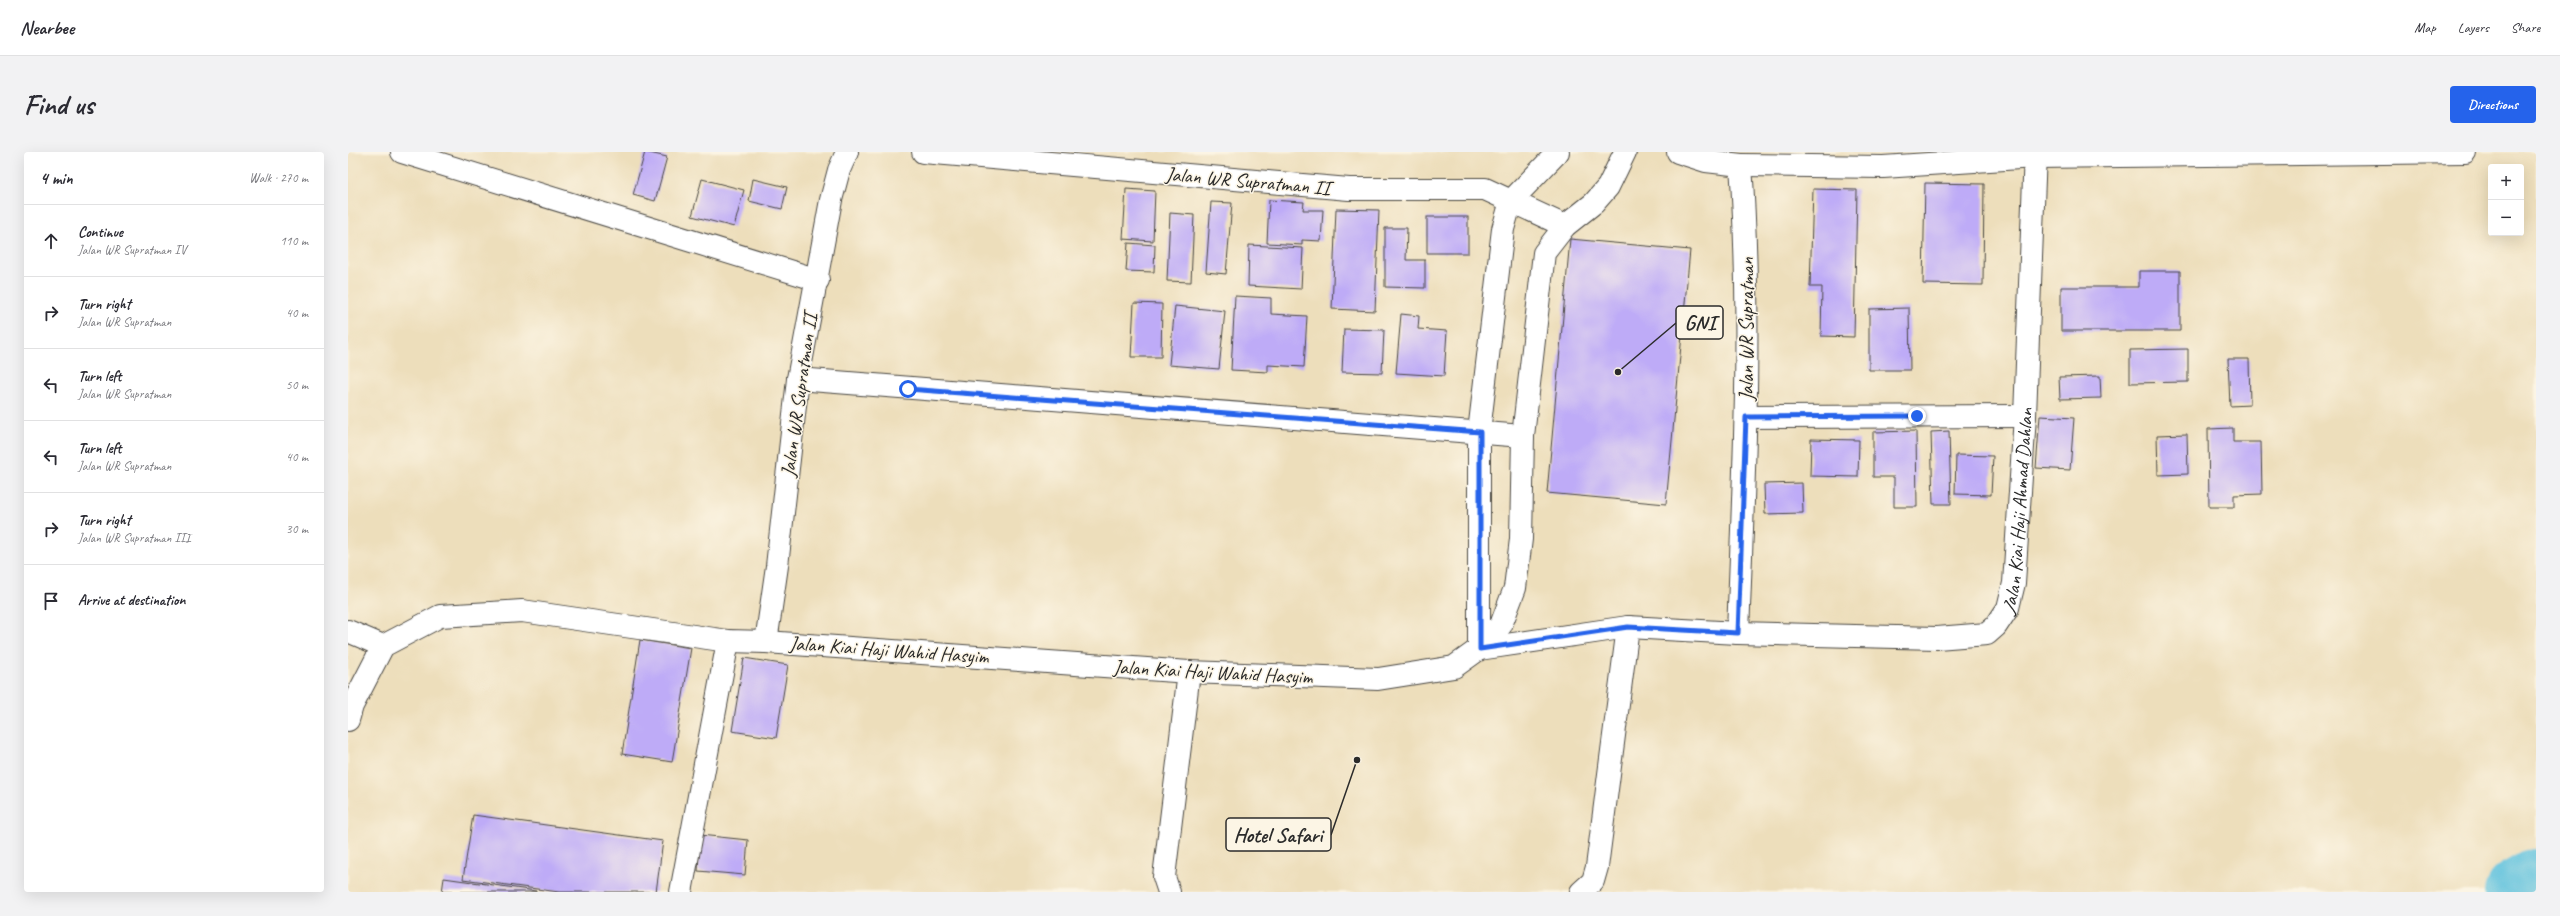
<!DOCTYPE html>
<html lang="en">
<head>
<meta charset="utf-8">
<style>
  :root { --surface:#fff; --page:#f2f2f3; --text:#2b2b33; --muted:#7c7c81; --line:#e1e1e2; --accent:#2563eb }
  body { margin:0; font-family:Caveat,sans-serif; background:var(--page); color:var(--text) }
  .controls { position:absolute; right:12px; top:12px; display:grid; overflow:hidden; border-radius:4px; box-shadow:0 4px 16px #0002 }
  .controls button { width:36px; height:36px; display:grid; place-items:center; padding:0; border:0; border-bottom:1px solid var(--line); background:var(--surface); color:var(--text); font:20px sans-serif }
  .stop { position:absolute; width:12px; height:12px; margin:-9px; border:3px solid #2563eb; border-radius:50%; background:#fff }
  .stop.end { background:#2563eb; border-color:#fff; box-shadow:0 1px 4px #0008 }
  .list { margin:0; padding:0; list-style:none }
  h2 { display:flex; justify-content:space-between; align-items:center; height:52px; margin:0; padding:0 16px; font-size:17px }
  h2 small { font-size:13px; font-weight:400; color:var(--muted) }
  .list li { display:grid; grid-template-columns:26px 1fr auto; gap:12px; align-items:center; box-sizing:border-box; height:72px; padding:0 16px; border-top:1px solid var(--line) }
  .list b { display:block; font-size:15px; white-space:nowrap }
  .list p { margin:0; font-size:13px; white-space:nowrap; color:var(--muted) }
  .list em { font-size:13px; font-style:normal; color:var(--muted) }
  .icon { flex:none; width:22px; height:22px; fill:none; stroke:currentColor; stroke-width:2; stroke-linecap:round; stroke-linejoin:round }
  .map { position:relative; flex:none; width:2188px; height:740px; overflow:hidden; border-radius:4px }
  header { display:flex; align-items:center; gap:24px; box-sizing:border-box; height:56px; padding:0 20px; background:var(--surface); border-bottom:1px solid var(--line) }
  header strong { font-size:19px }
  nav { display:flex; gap:22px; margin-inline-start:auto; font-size:14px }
  .intro { display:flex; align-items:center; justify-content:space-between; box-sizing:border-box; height:96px; padding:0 24px }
  h1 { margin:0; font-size:28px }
  .button { padding:10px 18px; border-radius:4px; background:var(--accent); color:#fff; font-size:14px; font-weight:700 }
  main { display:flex; gap:24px; padding:0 24px }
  aside { flex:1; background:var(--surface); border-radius:4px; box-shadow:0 4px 16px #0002 }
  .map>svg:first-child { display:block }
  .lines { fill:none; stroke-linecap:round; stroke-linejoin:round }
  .river { stroke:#60c2de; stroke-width:64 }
  .building { fill:#beabf7 }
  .street-casing { stroke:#484641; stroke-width:24 }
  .secondary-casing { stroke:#484641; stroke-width:24 }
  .street { stroke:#fff; stroke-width:22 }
  .secondary { stroke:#fff; stroke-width:22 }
  .route { stroke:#2563eb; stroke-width:5 }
  .labels { text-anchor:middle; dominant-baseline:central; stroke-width:3; stroke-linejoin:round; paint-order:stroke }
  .street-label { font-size:20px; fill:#2b2b2b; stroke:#fcf5e5 }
  .leader { fill:none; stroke:#2b2b2b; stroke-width:1.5 }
  .callout-dot { fill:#2b2b2b; stroke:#fcf5e5; stroke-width:1.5 }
  .callout { fill:#fcf5e5; stroke:#2b2b2b; stroke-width:1.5 }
  .callout-label { font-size:21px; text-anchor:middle; font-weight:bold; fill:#2b2b2b }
</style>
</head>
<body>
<header>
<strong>Nearbee</strong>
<nav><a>Map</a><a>Layers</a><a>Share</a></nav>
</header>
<div class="intro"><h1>Find us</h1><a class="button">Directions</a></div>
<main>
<aside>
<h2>4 min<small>Walk · 270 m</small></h2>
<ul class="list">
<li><svg class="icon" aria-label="ahead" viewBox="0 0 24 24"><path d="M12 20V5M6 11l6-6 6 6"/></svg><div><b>Continue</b><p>Jalan WR Supratman IV</p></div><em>110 m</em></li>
<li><svg class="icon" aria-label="right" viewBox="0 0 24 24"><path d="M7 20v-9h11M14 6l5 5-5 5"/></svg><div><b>Turn right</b><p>Jalan WR Supratman</p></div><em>40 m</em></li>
<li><svg class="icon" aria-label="left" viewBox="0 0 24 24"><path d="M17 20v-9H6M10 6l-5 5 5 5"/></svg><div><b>Turn left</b><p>Jalan WR Supratman</p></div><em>50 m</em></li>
<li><svg class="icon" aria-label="left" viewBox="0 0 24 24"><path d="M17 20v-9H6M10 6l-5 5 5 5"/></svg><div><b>Turn left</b><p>Jalan WR Supratman</p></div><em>40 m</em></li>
<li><svg class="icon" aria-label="right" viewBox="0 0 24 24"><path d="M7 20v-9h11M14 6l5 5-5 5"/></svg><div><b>Turn right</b><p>Jalan WR Supratman III</p></div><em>30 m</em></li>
<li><svg class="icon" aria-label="arrive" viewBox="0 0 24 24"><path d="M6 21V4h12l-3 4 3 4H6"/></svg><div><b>Arrive at destination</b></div></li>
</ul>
</aside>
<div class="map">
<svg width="2188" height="740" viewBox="0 0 2188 740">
  <rect width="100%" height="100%" fill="#fcf5e5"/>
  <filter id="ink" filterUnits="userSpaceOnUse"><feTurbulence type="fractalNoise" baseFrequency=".025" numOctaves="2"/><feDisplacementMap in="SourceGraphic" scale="8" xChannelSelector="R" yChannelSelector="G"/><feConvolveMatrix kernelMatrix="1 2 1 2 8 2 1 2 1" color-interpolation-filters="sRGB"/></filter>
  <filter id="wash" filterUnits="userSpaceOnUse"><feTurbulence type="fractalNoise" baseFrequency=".012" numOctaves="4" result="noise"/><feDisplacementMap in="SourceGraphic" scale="16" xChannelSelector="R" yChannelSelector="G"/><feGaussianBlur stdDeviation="0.9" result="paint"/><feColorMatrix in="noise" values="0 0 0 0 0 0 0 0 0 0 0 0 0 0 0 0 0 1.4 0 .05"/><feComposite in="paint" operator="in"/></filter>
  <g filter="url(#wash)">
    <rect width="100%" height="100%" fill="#eddebb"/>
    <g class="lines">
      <polyline class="river" points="2169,740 2188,729"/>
    </g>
    <g id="blocks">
      <g class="building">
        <polygon points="297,0 319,5 307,49 285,43"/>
        <polygon points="354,27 396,38 386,75 344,64"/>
        <polygon points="405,27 439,35 434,57 401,49"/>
        <polygon points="1577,31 1636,32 1635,133 1575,132"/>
        <polygon points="778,37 807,39 805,89 775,87"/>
        <polygon points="1465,37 1509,38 1506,185 1473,184 1474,135 1462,135"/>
        <polygon points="921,48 956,50 955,58 975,58 973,89 954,88 954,93 919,91"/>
        <polygon points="863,50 884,51 878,122 858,120"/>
        <polygon points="988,57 1031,58 1027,159 984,157"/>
        <polygon points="822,61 846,63 843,130 819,129"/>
        <rect x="1079" y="65" width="41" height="36"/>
        <polygon points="1037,76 1059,76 1058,108 1077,108 1077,136 1037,135"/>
        <polygon points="1222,87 1342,98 1318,352 1199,341"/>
        <polygon points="780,91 807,93 806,120 778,119"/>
        <polygon points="901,93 955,96 953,137 900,134"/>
        <polygon points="1791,119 1832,119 1832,179 1713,179 1713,135 1791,135"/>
        <polygon points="887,144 923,146 923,162 959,164 956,215 920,213 920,220 883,218"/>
        <polygon points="786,151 814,152 813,205 783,205"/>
        <polygon points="827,154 877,159 871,217 821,213"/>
        <polygon points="1561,156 1562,218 1521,218 1521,157"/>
        <polygon points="1053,162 1071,164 1070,177 1099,179 1096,224 1048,221"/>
        <polygon points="996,177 1036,178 1034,221 994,220"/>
        <polygon points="1840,197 1840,230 1782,231 1782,198"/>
        <polygon points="1880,207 1901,207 1902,253 1882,254"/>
        <polygon points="1752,224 1753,246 1712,247 1711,225"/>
        <polygon points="1692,264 1726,266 1722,318 1688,316"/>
        <polygon points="1885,276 1885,290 1913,290 1914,342 1886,343 1886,355 1861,355 1860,277"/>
        <polygon points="1568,279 1569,355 1546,355 1546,325 1525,325 1525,280"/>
        <polygon points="1601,279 1603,352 1585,352 1583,280"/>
        <polygon points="1839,282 1840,322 1810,323 1809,283"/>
        <polygon points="1463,287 1511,288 1510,325 1462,324"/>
        <polygon points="1608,303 1645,304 1643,343 1607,342"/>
        <polygon points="1454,331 1455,361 1417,362 1416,332"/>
        <polygon points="292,488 343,496 324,610 274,602"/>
        <polygon points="396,506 440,513 428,586 384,579"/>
        <polygon points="125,663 315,689 308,740 211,740 115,727"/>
        <polygon points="352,683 400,688 397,723 350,719"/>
        <polygon points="96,726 188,739 188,740 94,740"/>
      </g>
    </g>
  </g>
  <g filter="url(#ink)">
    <use href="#blocks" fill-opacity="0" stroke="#484641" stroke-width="1"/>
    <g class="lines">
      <g class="street-casing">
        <g id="street">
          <polyline points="54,0 470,128"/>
          <polyline points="575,0 1001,37 1137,37 1217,74"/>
          <polyline points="1393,13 1535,15 1687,5 2117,0"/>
          <polyline points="450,227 1175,284"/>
          <polyline points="1398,265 1677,264"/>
          <polyline points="0,479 35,494"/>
          <polyline points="418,490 429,414 450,227 483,48 491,18 499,0"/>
          <polyline points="333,740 380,489"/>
          <polyline points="821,740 816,725 841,520"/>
          <polyline points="1233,740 1245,729 1249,715 1280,475"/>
        </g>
      </g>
      <g class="secondary-casing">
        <g id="secondary">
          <path id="s1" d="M1390,481L1589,486L1639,482L1648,474L1660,456L1666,431L1677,264L1687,0"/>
          <path d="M1131,497L1280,475L1390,481C1396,325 1404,169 1393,13L1358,9L1330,0"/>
          <polyline points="1131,497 1131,280 1155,77 1163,49 1210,0"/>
          <polyline points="0,568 4,554 35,494 92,464 174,459 380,489 418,490 841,520 1030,527 1106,515 1131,497 1153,473 1167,436 1173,387 1175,284 1196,101 1217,74 1246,51 1260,35 1277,0"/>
        </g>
      </g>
      <use href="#street" class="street"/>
      <use href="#secondary" class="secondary"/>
    </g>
  </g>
  <g class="lines" filter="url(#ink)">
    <polyline class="route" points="560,237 1132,280 1132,497 1280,475 1390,481 1398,265 1569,264"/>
  </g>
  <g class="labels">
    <g class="street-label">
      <text transform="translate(900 29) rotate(5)">Jalan WR Supratman II</text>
      <text transform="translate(1398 177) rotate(-90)">Jalan WR Supratman</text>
      <text transform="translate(451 243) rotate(-82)">Jalan WR Supratman II</text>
      <text stroke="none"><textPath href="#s1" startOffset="382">Jalan Kiai Haji Ahmad Dahlan</textPath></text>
      <text transform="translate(541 498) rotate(4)">Jalan Kiai Haji Wahid Hasyim</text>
      <text transform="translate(865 520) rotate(3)">Jalan Kiai Haji Wahid Hasyim</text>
    </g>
  </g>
  <path class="leader" d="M1270 220L1328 171M1009 608L983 683"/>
  <g class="callout-dot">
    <circle cx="1270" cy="220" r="4"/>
    <circle cx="1009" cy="608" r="4"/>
  </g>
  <g class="callout">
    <rect x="1328" y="154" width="47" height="33" rx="4"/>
    <rect x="878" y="666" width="105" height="33" rx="4"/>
  </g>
  <g class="callout-label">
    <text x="1352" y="178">GNI</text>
    <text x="930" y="690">Hotel Safari</text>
  </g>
</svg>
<div class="controls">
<button>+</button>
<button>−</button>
</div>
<div class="stop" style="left:560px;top:237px"></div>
<div class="stop end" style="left:1569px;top:264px"></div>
</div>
</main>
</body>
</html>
